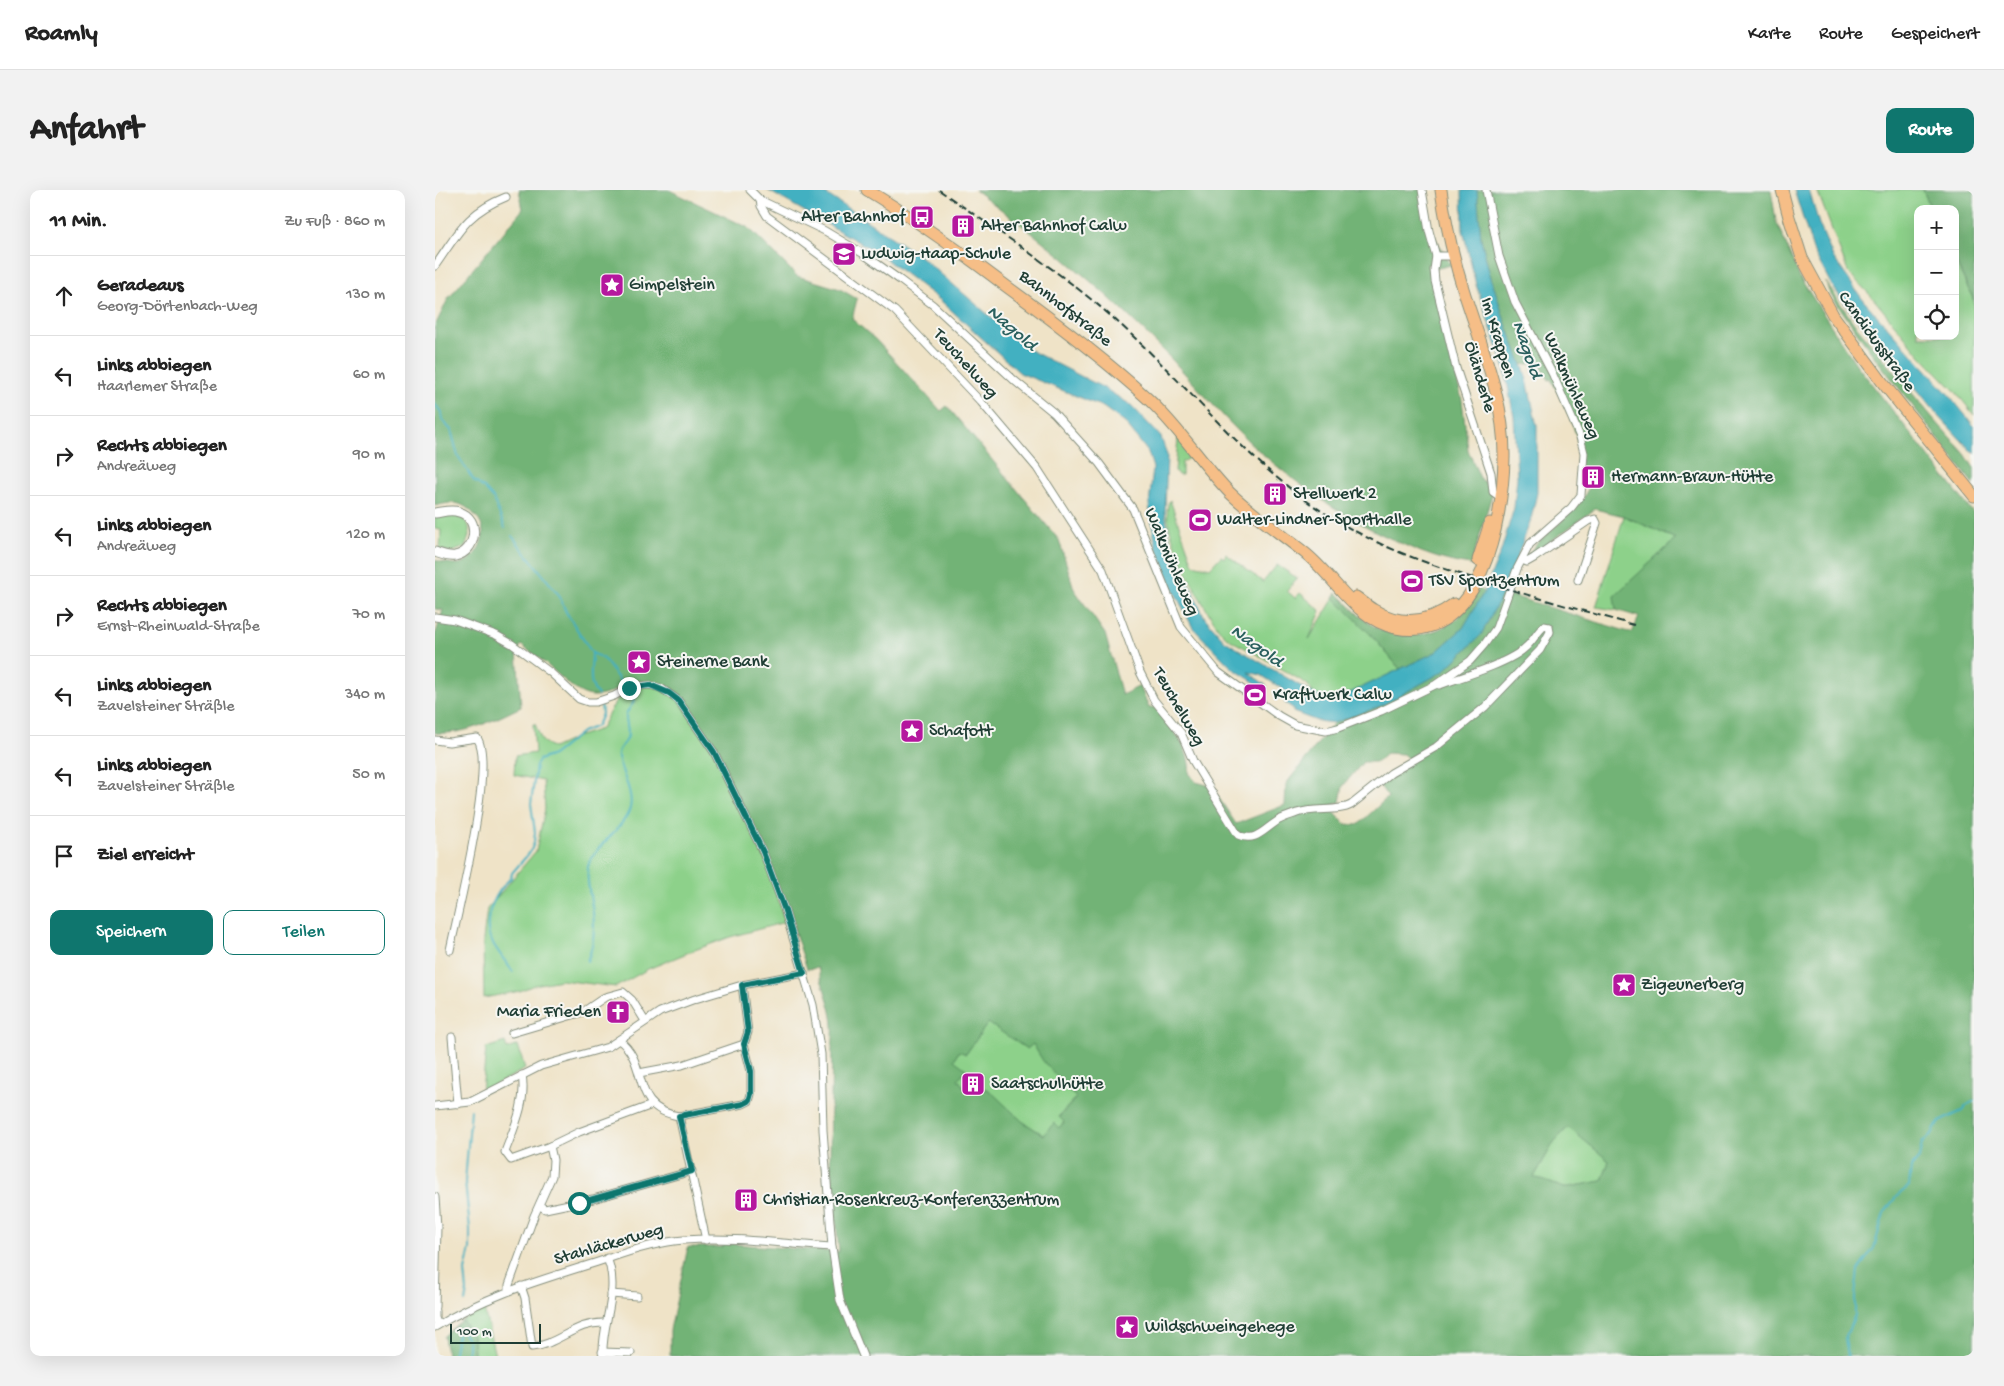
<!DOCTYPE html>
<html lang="de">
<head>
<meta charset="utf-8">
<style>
  :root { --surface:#fff; --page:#f2f2f2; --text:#222; --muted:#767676; --line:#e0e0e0; --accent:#0f766e }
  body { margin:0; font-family:"Gochi Hand",sans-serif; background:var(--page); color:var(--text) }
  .controls { position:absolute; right:15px; top:15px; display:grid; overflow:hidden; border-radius:10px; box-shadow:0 5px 20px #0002 }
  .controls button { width:45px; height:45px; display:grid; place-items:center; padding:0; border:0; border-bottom:1px solid var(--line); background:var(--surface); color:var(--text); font:25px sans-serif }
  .scale { position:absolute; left:15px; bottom:12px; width:91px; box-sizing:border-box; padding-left:5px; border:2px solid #1f3d34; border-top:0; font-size:14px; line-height:18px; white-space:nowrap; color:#1f3d34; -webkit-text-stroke:4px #f6f6f2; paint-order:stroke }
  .stop { position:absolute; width:15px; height:15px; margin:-11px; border:4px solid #0f766e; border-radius:50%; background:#fff }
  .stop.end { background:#0f766e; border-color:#fff; box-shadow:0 1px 5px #0008 }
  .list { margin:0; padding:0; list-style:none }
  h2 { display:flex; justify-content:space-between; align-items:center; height:65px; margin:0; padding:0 20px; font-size:21px }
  h2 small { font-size:16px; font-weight:400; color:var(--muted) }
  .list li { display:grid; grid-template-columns:32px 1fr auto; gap:15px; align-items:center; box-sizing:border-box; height:80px; padding:0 20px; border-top:1px solid var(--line) }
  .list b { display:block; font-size:19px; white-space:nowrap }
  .list p { margin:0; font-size:16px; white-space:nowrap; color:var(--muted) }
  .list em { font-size:16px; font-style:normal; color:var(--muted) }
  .actions { display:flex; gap:10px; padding:15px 20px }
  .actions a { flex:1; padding:11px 0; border:1px solid var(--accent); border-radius:10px; text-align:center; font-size:18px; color:var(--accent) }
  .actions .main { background:var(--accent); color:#fff }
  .icon { flex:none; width:28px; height:28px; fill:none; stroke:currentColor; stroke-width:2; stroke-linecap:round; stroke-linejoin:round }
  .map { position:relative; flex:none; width:1539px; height:1166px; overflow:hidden; border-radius:10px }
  header { display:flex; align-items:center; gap:30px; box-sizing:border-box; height:70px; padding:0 25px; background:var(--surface); border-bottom:1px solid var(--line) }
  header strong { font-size:24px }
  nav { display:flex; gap:28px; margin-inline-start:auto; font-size:18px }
  .intro { display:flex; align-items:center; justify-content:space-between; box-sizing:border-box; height:120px; padding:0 30px }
  h1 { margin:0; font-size:35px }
  .button { padding:12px 22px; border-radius:10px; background:var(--accent); color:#fff; font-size:18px; font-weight:700 }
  main { display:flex; gap:30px; padding:0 30px }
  aside { flex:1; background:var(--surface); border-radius:10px; box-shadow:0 5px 20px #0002 }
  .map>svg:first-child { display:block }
  .green { fill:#8dd18a; stroke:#56875f }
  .forest { fill:#72b376; stroke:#487855; fill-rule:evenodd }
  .water { fill:#43b0c1; stroke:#31767a }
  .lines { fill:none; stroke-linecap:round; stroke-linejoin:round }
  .stream { stroke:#43b0c1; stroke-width:2 }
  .minor-casing { stroke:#87907e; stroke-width:9 }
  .tertiary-casing { stroke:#87907e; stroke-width:11 }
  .primary-casing { stroke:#87907e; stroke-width:13 }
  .minor { stroke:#fff; stroke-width:7 }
  .tertiary { stroke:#fff; stroke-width:9 }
  .primary { stroke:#f6be87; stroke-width:11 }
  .rail { stroke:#1f3d34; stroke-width:2; stroke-dasharray:8 4; stroke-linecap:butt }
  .route { stroke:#0f766e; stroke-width:6 }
  .labels { text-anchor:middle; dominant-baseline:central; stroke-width:4; stroke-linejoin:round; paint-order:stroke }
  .poi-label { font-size:18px; fill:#1f3d34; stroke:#f6f6f2; text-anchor:start }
  .street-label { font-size:18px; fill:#1f3d34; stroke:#f6f6f2 }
  .water-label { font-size:19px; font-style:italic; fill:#2a605e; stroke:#f6f6f2 }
</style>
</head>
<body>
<header>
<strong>Roamly</strong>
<nav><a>Karte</a><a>Route</a><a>Gespeichert</a></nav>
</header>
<div class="intro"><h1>Anfahrt</h1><a class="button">Route</a></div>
<main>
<aside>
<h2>11 Min.<small>Zu Fuß · 860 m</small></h2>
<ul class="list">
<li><svg class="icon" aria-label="ahead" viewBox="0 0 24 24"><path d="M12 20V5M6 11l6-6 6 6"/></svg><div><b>Geradeaus</b><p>Georg-Dörtenbach-Weg</p></div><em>130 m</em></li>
<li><svg class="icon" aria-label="left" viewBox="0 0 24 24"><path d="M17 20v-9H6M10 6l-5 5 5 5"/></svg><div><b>Links abbiegen</b><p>Haarlemer Straße</p></div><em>60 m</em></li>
<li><svg class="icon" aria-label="right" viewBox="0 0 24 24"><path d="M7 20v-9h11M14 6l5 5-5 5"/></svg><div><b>Rechts abbiegen</b><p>Andreäweg</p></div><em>90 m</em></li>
<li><svg class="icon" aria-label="left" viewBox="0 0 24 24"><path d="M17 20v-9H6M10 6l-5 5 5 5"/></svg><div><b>Links abbiegen</b><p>Andreäweg</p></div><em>120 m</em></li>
<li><svg class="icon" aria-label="right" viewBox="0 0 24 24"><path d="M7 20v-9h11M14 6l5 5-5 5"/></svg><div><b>Rechts abbiegen</b><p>Ernst-Rheinwald-Straße</p></div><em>70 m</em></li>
<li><svg class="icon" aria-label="left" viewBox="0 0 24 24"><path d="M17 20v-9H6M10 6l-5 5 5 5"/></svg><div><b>Links abbiegen</b><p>Zavelsteiner Sträßle</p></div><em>340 m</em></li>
<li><svg class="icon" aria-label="left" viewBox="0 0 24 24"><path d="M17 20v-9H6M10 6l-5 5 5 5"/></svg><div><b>Links abbiegen</b><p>Zavelsteiner Sträßle</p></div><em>50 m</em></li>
<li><svg class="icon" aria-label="arrive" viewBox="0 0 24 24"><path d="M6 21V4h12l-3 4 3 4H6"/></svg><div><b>Ziel erreicht</b></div></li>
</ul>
<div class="actions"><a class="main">Speichern</a><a>Teilen</a></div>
</aside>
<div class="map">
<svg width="1539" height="1166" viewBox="0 0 1539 1166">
  <rect width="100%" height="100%" fill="#f6f6f2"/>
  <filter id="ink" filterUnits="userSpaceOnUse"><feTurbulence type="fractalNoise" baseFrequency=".02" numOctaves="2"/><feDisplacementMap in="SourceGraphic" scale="10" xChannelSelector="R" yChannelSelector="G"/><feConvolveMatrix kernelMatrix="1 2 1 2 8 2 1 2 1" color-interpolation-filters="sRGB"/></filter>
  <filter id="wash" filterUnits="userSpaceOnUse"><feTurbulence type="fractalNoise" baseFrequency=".0096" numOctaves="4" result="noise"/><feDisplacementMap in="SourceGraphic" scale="20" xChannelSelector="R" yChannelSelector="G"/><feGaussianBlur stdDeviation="1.12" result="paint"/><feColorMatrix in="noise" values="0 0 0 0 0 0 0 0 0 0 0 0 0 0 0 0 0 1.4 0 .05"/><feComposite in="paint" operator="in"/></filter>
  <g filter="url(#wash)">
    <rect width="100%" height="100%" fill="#efe3c7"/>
    <g class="green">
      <polygon points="1382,0 1488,0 1496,19 1483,19 1483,146 1520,146 1520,70 1539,111 1539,225 1520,201 1486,166 1437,107 1413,82"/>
      <polygon points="743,248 757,266 747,272 747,285 743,285 740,281"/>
      <path d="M735,310L758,374L775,378L786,366L789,368L791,364L828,392L842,375L862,388L852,401L860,408L865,403L886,421L874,449L899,408L938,447L965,479L896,512L879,504L872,494C852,482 832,470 812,459C805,455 795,451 789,445C772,426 720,332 735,310Z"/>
      <path d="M13,325C36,326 38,339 30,357L17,362L5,360L6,340L0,339V327Z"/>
      <polygon points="1189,326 1241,349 1180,406 1181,420 1161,417"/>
      <path d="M213,493L242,508L280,562L329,662L350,732L295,747L257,761L213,779L181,797L126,790L99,795L85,801L49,808L48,750L52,719L101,661L110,619L108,591L79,585L80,566L100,563L98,534H100L107,551L118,558L144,546L166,539C177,517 186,495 213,493Z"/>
      <path d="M553,832L592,859L598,853C608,875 626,890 641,908L624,926L629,932L624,938L609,945C602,941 595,936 588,932C571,918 554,897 530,900L523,889L519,870L524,861L531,864Z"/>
      <polygon points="70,852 72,859 83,855 90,879 47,902 51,858"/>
      <polygon points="1134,936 1174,971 1168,991 1129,998 1099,987 1119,952"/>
      <polygon points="49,1119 60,1166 39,1166 38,1146 27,1130"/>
    </g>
    <g class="forest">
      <path d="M84,0H234L314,38L362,86L405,99L422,109L417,129L441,150L506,221L512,216L624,350L639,399L670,444L687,505L705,496L714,518L720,517C734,535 757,559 754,583L761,592L776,596L801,634L850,615L851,594L899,533L946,516L1009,481L1046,445L1068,403L1197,443L1204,427L1181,420L1179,406L1241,349L1189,326L1160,319L1094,367L1093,365C1108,342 1146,321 1154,296C1155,291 1153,286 1152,281L1145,279C1147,245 1131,220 1116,189L1114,190L1104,172L1087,175L1069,129L1054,81L1046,49L1042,0H1336L1341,31L1365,88L1421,174L1539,324V1166H235V1140L253,1057H287L289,1054H298L404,1062L395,967L397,858C402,823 391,810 383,778L372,779L351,715L280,562L242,508L224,497L192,493C152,521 141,499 111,474C103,467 94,461 86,455L82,462L86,517C58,530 32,545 0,543V446L8,420L0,419V370C7,372 16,374 23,374C38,372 48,355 48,342C48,332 36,319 27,315C19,311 8,314 0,316V136L13,109L88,19ZM990,561L945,596L953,607L923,635L910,634L898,621V615L905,612L908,596L928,572H942L952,563L968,564L973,569ZM553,833L592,859L598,854L608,871L641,908L624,927L629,932L624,938L619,933L608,945L587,931L553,899H530L523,889L531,879L519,870L524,861L531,864ZM1133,937L1174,971L1167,991L1129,998L1099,987L1119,952Z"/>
      <path d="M540,0H988L992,34L1016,75L995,80L1027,210L1033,260L1045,288L1058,301L1036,375C1010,372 984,362 961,351C911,329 864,296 823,260C783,224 749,180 711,143C658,90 600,44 540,0Z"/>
      <polygon points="1488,0 1539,0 1539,111 1520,70 1520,19 1496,19"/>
      <polygon points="1391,92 1418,132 1497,227 1530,264 1539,278 1539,295 1435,161 1394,102"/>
      <path d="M1044,399L1049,402L1028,438L1001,462L965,479L938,447L899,408L902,403C914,415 925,428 940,437C963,450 995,447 1017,432C1029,424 1036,411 1044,399Z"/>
      <polygon points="27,1130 38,1146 39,1166 12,1166 9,1146"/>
    </g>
    <g class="water">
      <polygon points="332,0 384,0 388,2 485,66 593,159 669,198 696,215 726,247 732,265 730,322 735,353 770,428 790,451 879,504 896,512 1001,462 1028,438 1049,402 1066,361 1079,318 1082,287 1079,227 1069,176 1041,95 1028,40 1027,0 1042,0 1046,49 1054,81 1069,129 1091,185 1102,236 1102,303 1096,329 1072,395 1046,445 1009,481 946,516 899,533 882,531 858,522 859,519 849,512 851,510 857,510 858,506 826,485 813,482 832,496 830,499 797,478 758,438 737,397 721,357 714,315 718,278 713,262 690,233 668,217 585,183 505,110 441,62"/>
      <polygon points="1359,0 1374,0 1384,34 1398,67 1428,110 1515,206 1539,236 1539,264 1503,225 1449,159 1418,125 1396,94 1378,60"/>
    </g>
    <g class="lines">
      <g class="stream">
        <polyline points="0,214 6,222 7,230 16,240 23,266 39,291 49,298 58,308 70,338"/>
        <polyline points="77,346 124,405 131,422 157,463 169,469 187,494"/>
        <path d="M157,463C157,477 152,494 163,505"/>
        <path d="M152,771C159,756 160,739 158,722C156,707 151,693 153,677C156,659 189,639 195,618C199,602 186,583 183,567C182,559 187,556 191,551C196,544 190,532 191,524C192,521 197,516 199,511L196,507"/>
        <path d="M78,782C71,772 57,755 54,745C49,725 61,701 76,688L77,683L96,661L99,652L100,642L96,614L101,575L104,570L118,565L147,542L162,536L167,524L166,514"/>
        <polyline points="30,1112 32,1101 30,1081 35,1059 35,1039 30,992 36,920"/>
        <polyline points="24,1138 33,1150 33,1166"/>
        <polyline points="18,1166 24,1139"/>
        <polyline points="1413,1166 1410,1148 1420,1125 1420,1106 1423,1080 1439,1058 1449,1023 1461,1007 1474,996 1476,977 1484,968 1487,953 1497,944 1504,932 1527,921 1532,915 1539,911"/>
      </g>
    </g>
  </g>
  <g filter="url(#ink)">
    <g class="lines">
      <g class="minor-casing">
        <g id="minor">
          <polyline points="315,0 325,10 390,41 427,63 465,90 498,115 580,191 619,223 664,273 698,319 746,437 783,482 844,526 860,535 891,541 903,538 946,521 1000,495 1035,471 1049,455 1061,438 1082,379 1095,354 1136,318 1146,305 1149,263 1145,247 1118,185 1080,112 1064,66 1051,0"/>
          <polyline points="987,0 994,41 1001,66 999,80 1000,91 1021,178 1056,283 1058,302 1065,307"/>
          <path d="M325,10L326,16L332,26L460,121L546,212L602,278L668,380L705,482L719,510L746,543L758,571L803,645C821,653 829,639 844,630C850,627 857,625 862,623C879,617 904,622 916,615L956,583L1001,557L1050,517L1105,460L1115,442L1114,437L1109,436C1102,442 1098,451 1091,457C1075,473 1027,487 1004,495"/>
          <polyline points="1001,66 1018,66"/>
          <path d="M0,76C24,42 31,23 71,7"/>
          <polyline points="1087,370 1092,372 1099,368 1153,331 1160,329 1162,333 1143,390"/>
          <polyline points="0,427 20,430 61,445 77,454 116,483 144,509 153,512 161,512 179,506 194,498 203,496 215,495 226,498 243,510 279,562 328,662 349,718 378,815 386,864 388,940 397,1057 405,1110 428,1166"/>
          <path d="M0,550L14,552L42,548C61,572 22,725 15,760"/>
          <polyline points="77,843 148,822 170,807 188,802 197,810 210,831"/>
          <polyline points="17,847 23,914"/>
          <path d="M184,850C216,874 193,918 244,926L271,1050"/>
          <polyline points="204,883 247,875 309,854"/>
          <polyline points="0,916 35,912 106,876 173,857 225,822 260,809 307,795 369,783"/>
          <polyline points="244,926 308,914 314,911 316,904 316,881 309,854 313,842 307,795"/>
          <polyline points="115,956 144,942 217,915"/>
          <polyline points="0,1007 2,1037 0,1117"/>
          <polyline points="105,1016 110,1019 158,1009 257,981"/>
          <path d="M86,1096L90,1108L97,1157C123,1155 141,1131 171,1133"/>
          <path d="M74,1101V1095L99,1026L117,986L118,970L115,956L76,970L70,962C79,938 92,911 87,885"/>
          <polyline points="176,1104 202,1106"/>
          <polyline points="0,1121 0,1128 3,1135"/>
          <path d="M0,1137C53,1104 113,1088 172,1069C197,1060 222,1052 249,1050C298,1046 348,1054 397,1057"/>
          <polyline points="167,1162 196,1163"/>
          <path d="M168,1166C166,1133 186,1101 172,1068"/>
        </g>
      </g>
      <g class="tertiary-casing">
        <path id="tertiary" d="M0,323C8,322 16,319 24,322C46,328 42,362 20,366C13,367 6,364 0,362"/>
      </g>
      <g class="primary-casing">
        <g id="primary">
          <path d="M432,0C480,29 526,62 571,96C619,131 667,167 712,208C743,236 766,273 795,303C818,325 845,343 870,363C900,387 922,431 961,438C1046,454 1068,329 1069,268C1070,212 1047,158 1030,105C1019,71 1011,36 1006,0"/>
          <polyline points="1347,0 1354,27 1367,68 1398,125 1448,193 1539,306"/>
          <polyline points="1043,370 1055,333"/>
          <path d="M921,407C927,411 933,417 939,420C966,436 994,433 1019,414"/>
        </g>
      </g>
      <use href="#minor" class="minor"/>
      <use href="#tertiary" class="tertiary"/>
      <use href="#primary" class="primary"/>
      <path class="rail" d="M504,0C565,43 630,84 686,135C757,199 816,279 899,329C952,362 1011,380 1070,398C1113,411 1156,423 1199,435"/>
    </g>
  </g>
  <g class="lines" filter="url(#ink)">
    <polyline class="route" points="144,1013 257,981 244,926 308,914 314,911 316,904 316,881 309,854 313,842 307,795 369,783 349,718 328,662 279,562 243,510 234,503 215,495 194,498"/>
  </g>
  <defs>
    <g id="bus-square" transform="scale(1.25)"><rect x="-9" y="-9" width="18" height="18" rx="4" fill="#b5179e" stroke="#f6f6f2"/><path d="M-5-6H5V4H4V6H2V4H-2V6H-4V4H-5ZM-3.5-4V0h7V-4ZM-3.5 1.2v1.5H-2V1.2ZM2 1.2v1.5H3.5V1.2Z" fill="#fff"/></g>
    <g id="building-square" transform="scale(1.25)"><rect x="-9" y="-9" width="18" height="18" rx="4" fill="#b5179e" stroke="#f6f6f2"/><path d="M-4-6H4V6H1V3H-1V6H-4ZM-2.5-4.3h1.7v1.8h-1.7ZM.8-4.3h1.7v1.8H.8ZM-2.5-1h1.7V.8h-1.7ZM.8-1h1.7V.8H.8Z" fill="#fff"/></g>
    <g id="school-square" transform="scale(1.25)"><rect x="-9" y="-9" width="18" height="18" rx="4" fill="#b5179e" stroke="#f6f6f2"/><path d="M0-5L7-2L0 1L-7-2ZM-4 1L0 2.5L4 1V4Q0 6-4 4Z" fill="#fff"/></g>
    <g id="sight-square" transform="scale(1.25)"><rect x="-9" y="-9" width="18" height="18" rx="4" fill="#b5179e" stroke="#f6f6f2"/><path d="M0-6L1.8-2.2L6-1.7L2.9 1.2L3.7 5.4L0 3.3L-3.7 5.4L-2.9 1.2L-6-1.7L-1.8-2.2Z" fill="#fff"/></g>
    <g id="stadium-square" transform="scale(1.25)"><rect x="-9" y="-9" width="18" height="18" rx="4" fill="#b5179e" stroke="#f6f6f2"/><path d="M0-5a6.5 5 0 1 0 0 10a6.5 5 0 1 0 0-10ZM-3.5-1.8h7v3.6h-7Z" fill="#fff"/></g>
    <g id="church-square" transform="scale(1.25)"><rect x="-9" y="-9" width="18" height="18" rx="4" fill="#b5179e" stroke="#f6f6f2"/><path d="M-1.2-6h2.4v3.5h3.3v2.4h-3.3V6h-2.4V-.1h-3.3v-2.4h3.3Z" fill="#fff"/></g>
  </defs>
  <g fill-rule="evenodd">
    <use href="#bus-square" x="487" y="27"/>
    <use href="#building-square" x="528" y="36"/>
    <use href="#school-square" x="409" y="64"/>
    <use href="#sight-square" x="177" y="95"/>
    <use href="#building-square" x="1158" y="287"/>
    <use href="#building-square" x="840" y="304"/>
    <use href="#stadium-square" x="765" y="330"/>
    <use href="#stadium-square" x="977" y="391"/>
    <use href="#sight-square" x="204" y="472"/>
    <use href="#stadium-square" x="820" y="505"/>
    <use href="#sight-square" x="477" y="541"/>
    <use href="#sight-square" x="1189" y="795"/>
    <use href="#church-square" x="183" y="822"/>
    <use href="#building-square" x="538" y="894"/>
    <use href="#building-square" x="311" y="1010"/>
    <use href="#sight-square" x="692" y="1137"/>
  </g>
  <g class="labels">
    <g class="poi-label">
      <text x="470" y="27" text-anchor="end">Alter Bahnhof</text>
      <text x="546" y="36">Alter Bahnhof Calw</text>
      <text x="426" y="64">Ludwig-Haap-Schule</text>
      <text x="194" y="95">Gimpelstein</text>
      <text x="1176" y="287">Hermann-Braun-Hütte</text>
      <text x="858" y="304">Stellwerk 2</text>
      <text x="782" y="330">Walter-Lindner-Sporthalle</text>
      <text x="994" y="391">TSV Sportzentrum</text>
      <text x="222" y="472">Steinerne Bank</text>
      <text x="838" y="505">Kraftwerk Calw</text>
      <text x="494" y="541">Schafott</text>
      <text x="1206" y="795">Zigeunerberg</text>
      <text x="166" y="822" text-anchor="end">Maria Frieden</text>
      <text x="556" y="894">Saatschulhütte</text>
      <text x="328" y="1010">Christian-Rosenkreuz-Konferenzzentrum</text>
      <text x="710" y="1137">Wildschweingehege</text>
    </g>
    <g class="street-label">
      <text transform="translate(630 119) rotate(38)">Bahnhofstraße</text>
      <text transform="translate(1062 148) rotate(73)">Im Krappen</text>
      <text transform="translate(1441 152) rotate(54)">Candidusstraße</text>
      <text transform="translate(530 174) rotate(48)">Teuchelweg</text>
      <text transform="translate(1044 187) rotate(73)">Öländerle</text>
      <text transform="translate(1136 196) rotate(66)">Walkmühleweg</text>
      <text transform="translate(736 372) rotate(67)">Walkmühleweg</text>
      <text transform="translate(743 517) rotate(60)">Teuchelweg</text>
      <text transform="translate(174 1055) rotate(-16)">Stahläckerweg</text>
    </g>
    <g class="water-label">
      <text transform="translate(576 139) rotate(41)">Nagold</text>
      <text transform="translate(1091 160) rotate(71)">Nagold</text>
      <text transform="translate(821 457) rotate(36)">Nagold</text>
    </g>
  </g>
</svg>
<div class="controls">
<button>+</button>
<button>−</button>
<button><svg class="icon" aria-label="locate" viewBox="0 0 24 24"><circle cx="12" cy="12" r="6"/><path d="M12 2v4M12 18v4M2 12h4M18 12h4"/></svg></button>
</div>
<div class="scale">100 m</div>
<div class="stop" style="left:144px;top:1013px"></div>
<div class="stop end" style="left:194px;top:498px"></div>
</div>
</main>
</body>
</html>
